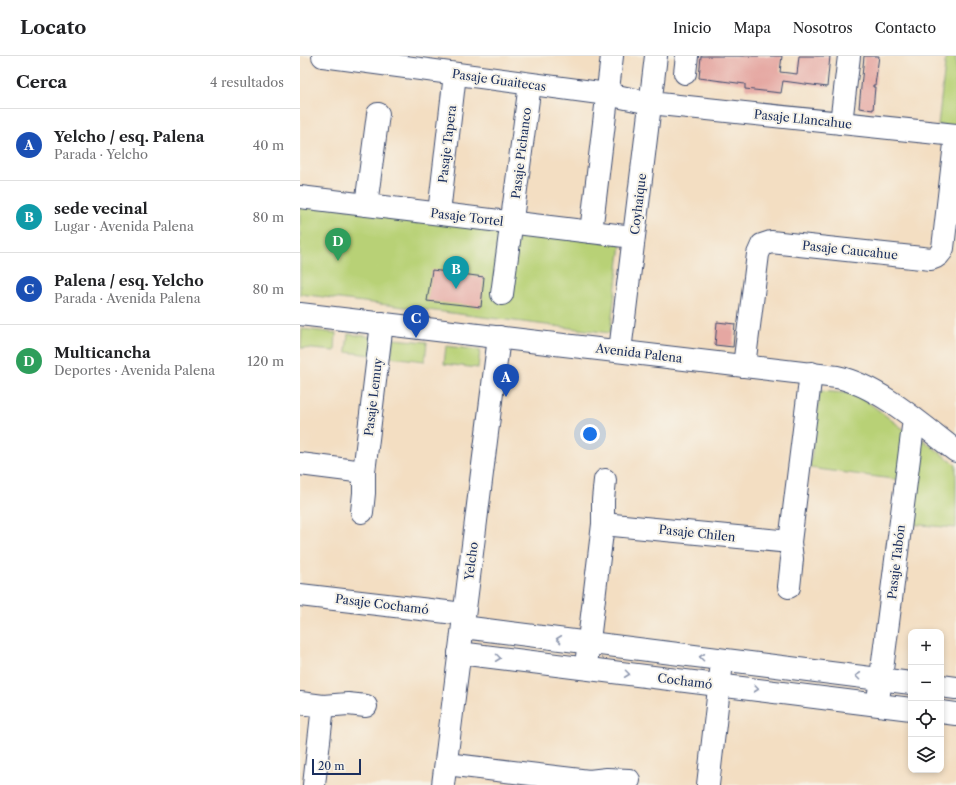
<!DOCTYPE html>
<html lang="es">
<head>
<meta charset="utf-8">
<style>
  :root { --surface:#fff; --page:#f2f2f2; --text:#202124; --muted:#757577; --line:#e0e0e0; --accent:#0f766e }
  body { margin:0; font-family:"Libre Caslon Text",serif; background:var(--page); color:var(--text) }
  .controls { position:absolute; right:12px; bottom:12px; display:grid; overflow:hidden; border-radius:8px; box-shadow:0 2px 6px #0003 }
  .controls button { width:36px; height:36px; display:grid; place-items:center; padding:0; border:0; border-bottom:1px solid var(--line); background:var(--surface); color:var(--text); font:20px sans-serif }
  .scale { position:absolute; left:12px; bottom:10px; width:49px; box-sizing:border-box; padding-left:4px; border:2px solid #1b2f5e; border-top:0; font-size:11px; line-height:14px; white-space:nowrap; color:#1b2f5e; -webkit-text-stroke:3px #f7f3e8; paint-order:stroke }
  .you { position:absolute; left:290px; top:378px; width:14px; height:14px; margin:-10px; border:3px solid #fff; border-radius:50%; background:#1a73e8; box-shadow:0 0 0 6px #1a73e833 }
  .badge { display:grid; place-items:center; width:26px; height:26px; border-radius:50%; background:var(--accent); color:#fff; font-size:13px; font-weight:700 }
  .pin { position:absolute; translate:-50% -33px; filter:drop-shadow(0 1px 2px #0008) }
  .pin::after { content:''; position:absolute; top:21px; width:14px; height:12px; background:inherit; clip-path:polygon(0 0,100% 0,50% 100%) }
  .list { margin:0; padding:0; list-style:none }
  h2 { display:flex; justify-content:space-between; align-items:center; height:52px; margin:0; padding:0 16px; font-size:17px }
  h2 small { font-size:13px; font-weight:400; color:var(--muted) }
  .list li { display:grid; grid-template-columns:26px 1fr auto; gap:12px; align-items:center; box-sizing:border-box; height:72px; padding:0 16px; border-top:1px solid var(--line) }
  .list b { display:block; font-size:15px; white-space:nowrap }
  .list p { margin:0; font-size:13px; white-space:nowrap; color:var(--muted) }
  .list em { font-size:13px; font-style:normal; color:var(--muted) }
  .icon { flex:none; width:22px; height:22px; fill:none; stroke:currentColor; stroke-width:2; stroke-linecap:round; stroke-linejoin:round }
  .map { position:relative; flex:none; width:656px; height:729px; overflow:hidden }
  header { display:flex; align-items:center; gap:24px; box-sizing:border-box; height:56px; padding:0 20px; background:var(--surface); border-bottom:1px solid var(--line) }
  header strong { font-size:19px }
  nav { display:flex; gap:22px; margin-inline-start:auto; font-size:14px }
  main { display:flex }
  aside { flex:1; background:var(--surface) }
  .map>svg:first-child { display:block }
  .green { fill:#b8d176; stroke:#6a806a }
  .building { fill:#e5a7a2 }
  .lines { fill:none; stroke-linecap:round; stroke-linejoin:round }
  .minor-casing { stroke:#3b496d; stroke-width:24 }
  .minor { stroke:#fff; stroke-width:22 }
  .oneway { stroke:#8d97ae }
  .labels { text-anchor:middle; dominant-baseline:central; stroke-width:4; stroke-linejoin:round; paint-order:stroke }
  .street-label { font-size:12px; fill:#1b2f5e; stroke:#f7f3e8 }
</style>
</head>
<body>
<header>
<strong>Locato</strong>
<nav><a>Inicio</a><a>Mapa</a><a>Nosotros</a><a>Contacto</a></nav>
</header>
<main>
<aside>
<h2>Cerca<small>4 resultados</small></h2>
<ul class="list">
<li><span class="badge" style="background:#1a4fb4">A</span><div><b>Yelcho / esq. Palena</b><p>Parada · Yelcho</p></div><em>40 m</em></li>
<li><span class="badge" style="background:#0f9aa8">B</span><div><b>sede vecinal</b><p>Lugar · Avenida Palena</p></div><em>80 m</em></li>
<li><span class="badge" style="background:#1a4fb4">C</span><div><b>Palena / esq. Yelcho</b><p>Parada · Avenida Palena</p></div><em>80 m</em></li>
<li><span class="badge" style="background:#2e9e5b">D</span><div><b>Multicancha</b><p>Deportes · Avenida Palena</p></div><em>120 m</em></li>
</ul>
</aside>
<div class="map">
<svg width="656" height="729" viewBox="0 0 656 729">
  <rect width="100%" height="100%" fill="#f7f3e8"/>
  <filter id="ink" filterUnits="userSpaceOnUse"><feTurbulence type="fractalNoise" baseFrequency=".025" numOctaves="2"/><feDisplacementMap in="SourceGraphic" scale="8" xChannelSelector="R" yChannelSelector="G"/><feConvolveMatrix kernelMatrix="1 2 1 2 8 2 1 2 1" color-interpolation-filters="sRGB"/></filter>
  <filter id="wash" filterUnits="userSpaceOnUse"><feTurbulence type="fractalNoise" baseFrequency=".012" numOctaves="4" result="noise"/><feDisplacementMap in="SourceGraphic" scale="16" xChannelSelector="R" yChannelSelector="G"/><feGaussianBlur stdDeviation="0.9" result="paint"/><feColorMatrix in="noise" values="0 0 0 0 0 0 0 0 0 0 0 0 0 0 0 0 0 1.4 0 .05"/><feComposite in="paint" operator="in"/></filter>
  <g filter="url(#wash)">
    <rect width="100%" height="100%" fill="#f3dec2"/>
    <g class="green">
      <polygon points="646,0 656,0 656,71 638,69"/>
      <polygon points="0,146 321,188 310,277 0,238"/>
      <polygon points="2,273 36,277 35,295 1,292"/>
      <polygon points="48,278 74,281 72,299 46,296"/>
      <polygon points="93,283 127,286 125,305 91,301"/>
      <polygon points="146,290 180,294 178,312 144,308"/>
      <polygon points="520,335 557,338 606,375 600,424 510,412"/>
      <polygon points="622,383 656,409 656,472 610,468"/>
    </g>
    <g id="blocks">
      <g class="building">
        <polygon points="401,0 482,0 480,16 497,18 499,0 530,0 527,31 483,25 481,37 445,33 445,28 399,22"/>
        <polygon points="564,0 579,0 575,29 573,29 573,31 575,31 573,54 559,52"/>
        <polygon points="132,214 184,221 181,251 127,245"/>
        <polygon points="417,266 435,268 433,291 415,289"/>
      </g>
    </g>
  </g>
  <g filter="url(#ink)">
    <use href="#blocks" fill-opacity="0" stroke="#3b496d" stroke-width="1"/>
    <g class="lines">
      <g class="minor-casing">
        <g id="minor">
          <polyline points="23,0 307,38 350,47 656,79"/>
          <polyline points="385,17 387,0"/>
          <polyline points="541,67 549,0"/>
          <polyline points="0,141 333,181"/>
          <polyline points="66,149 78,58"/>
          <polyline points="139,157 155,18"/>
          <polyline points="291,176 312,0"/>
          <polyline points="202,238 230,28"/>
          <path d="M0,258L537,321C579,330 622,369 656,395"/>
          <polyline points="320,295 356,0"/>
          <path d="M444,310L458,198L462,189L471,186L631,203C638,201 641,198 643,192L656,79"/>
          <polyline points="0,408 64,416"/>
          <polyline points="62,456 64,437 64,416 82,267"/>
          <polyline points="303,468 490,486"/>
          <polyline points="489,531 492,503 490,486 511,317"/>
          <polyline points="0,539 164,558"/>
          <polyline points="163,571 611,627"/>
          <polyline points="159,597 611,653"/>
          <polyline points="287,601 303,468 303,444 305,424"/>
          <polyline points="641,630 656,632"/>
          <polyline points="579,637 614,363"/>
          <polyline points="0,647 23,650 48,648 66,650"/>
          <polyline points="641,656 656,658"/>
          <polyline points="146,708 289,725 307,723 329,724"/>
          <polyline points="14,729 23,650"/>
          <polyline points="143,729 199,281"/>
          <polyline points="408,729 421,615"/>
        </g>
      </g>
      <use href="#minor" class="minor"/>
    </g>
    <defs><path id="oneway-chevron" d="M-2-3.5L2.5 0L-2 3.5" fill="none" stroke-width="1.6" stroke-linecap="round" stroke-linejoin="round"/></defs>
    <g class="oneway">
      <use href="#oneway-chevron" transform="translate(259 583) rotate(-173)"/>
      <use href="#oneway-chevron" transform="translate(402 601) rotate(-173)"/>
      <use href="#oneway-chevron" transform="translate(198 602) rotate(7)"/>
      <use href="#oneway-chevron" transform="translate(327 618) rotate(7)"/>
      <use href="#oneway-chevron" transform="translate(558 620) rotate(-173)"/>
      <use href="#oneway-chevron" transform="translate(456 633) rotate(7)"/>
    </g>
  </g>
  <g class="labels">
    <g class="street-label">
      <text transform="translate(199 24) rotate(8)">Pasaje Guaitecas</text>
      <text transform="translate(503 63) rotate(6)">Pasaje Llancahue</text>
      <text transform="translate(147 88) rotate(-83)">Pasaje Tapera</text>
      <text transform="translate(221 97) rotate(-83)">Pasaje Pichanco</text>
      <text transform="translate(338 148) rotate(-83)">Coyhaique</text>
      <text transform="translate(167 161) rotate(7)">Pasaje Tortel</text>
      <text transform="translate(550 194) rotate(6)">Pasaje Caucahue</text>
      <text transform="translate(339 297) rotate(7)">Avenida Palena</text>
      <text transform="translate(73 341) rotate(-83)">Pasaje Lemuy</text>
      <text transform="translate(397 477) rotate(6)">Pasaje Chilen</text>
      <text transform="translate(171 505) rotate(-83)">Yelcho</text>
      <text transform="translate(596 506) rotate(-83)">Pasaje Tabón</text>
      <text transform="translate(82 548) rotate(7)">Pasaje Cochamó</text>
      <text transform="translate(385 625) rotate(7)">Cochamó</text>
    </g>
  </g>
</svg>
<div class="controls">
<button>+</button>
<button>−</button>
<button><svg class="icon" aria-label="locate" viewBox="0 0 24 24"><circle cx="12" cy="12" r="6"/><path d="M12 2v4M12 18v4M2 12h4M18 12h4"/></svg></button>
<button><svg class="icon" aria-label="layers" viewBox="0 0 24 24"><path d="M12 4l9 5-9 5-9-5zM3 14l9 5 9-5"/></svg></button>
</div>
<div class="scale">20 m</div>
<div class="you"></div>
<div class="pin badge" style="left:206px;top:341px;background:#1a4fb4">A</div>
<div class="pin badge" style="left:156px;top:233px;background:#0f9aa8">B</div>
<div class="pin badge" style="left:116px;top:282px;background:#1a4fb4">C</div>
<div class="pin badge" style="left:38px;top:205px;background:#2e9e5b">D</div>
</div>
</main>
</body>
</html>
